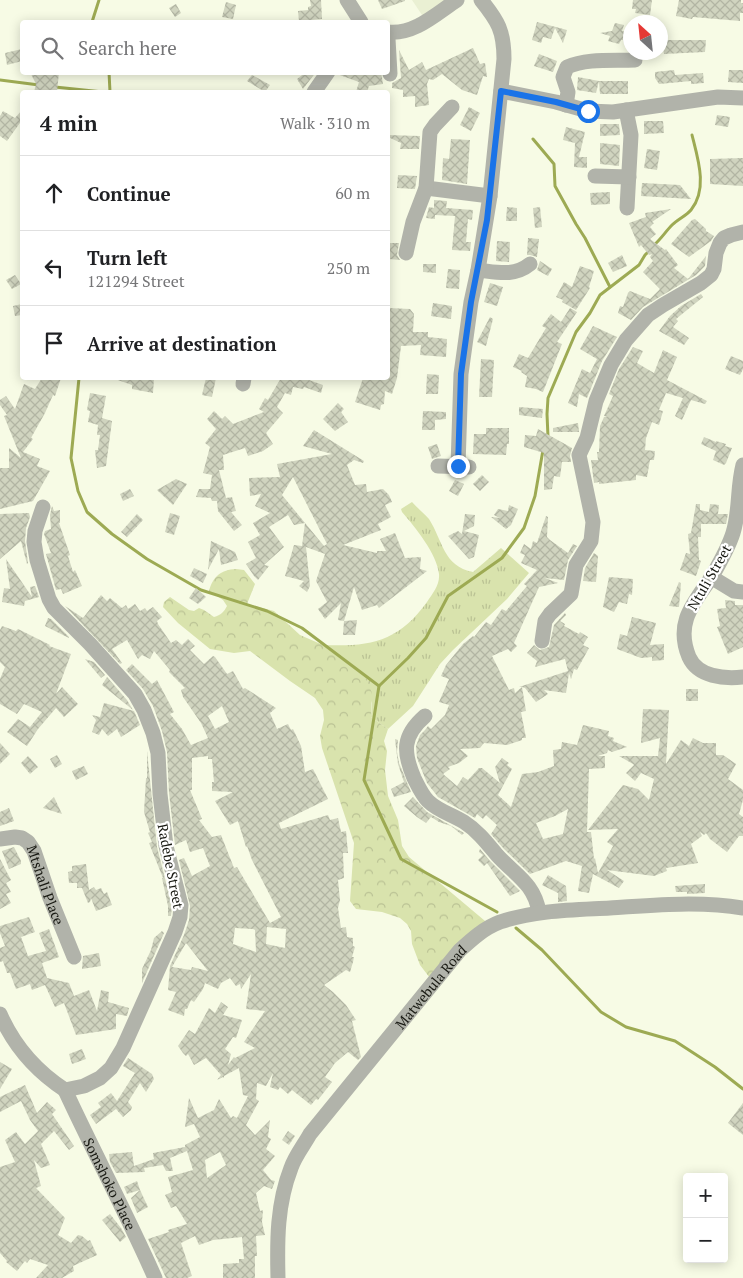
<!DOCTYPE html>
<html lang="en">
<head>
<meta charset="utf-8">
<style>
  :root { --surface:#fff; --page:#f6f6f6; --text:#202124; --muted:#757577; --line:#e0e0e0 }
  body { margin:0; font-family:"PT Serif",serif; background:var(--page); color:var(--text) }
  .controls { position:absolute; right:15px; bottom:15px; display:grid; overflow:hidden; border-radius:5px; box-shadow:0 2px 12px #0003 }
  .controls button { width:45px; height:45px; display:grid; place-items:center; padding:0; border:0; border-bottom:1px solid var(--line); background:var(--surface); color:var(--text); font:25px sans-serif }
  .compass { position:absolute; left:623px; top:15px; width:45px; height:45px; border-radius:50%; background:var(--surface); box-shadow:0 2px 12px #0003; rotate:333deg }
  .stop { position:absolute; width:15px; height:15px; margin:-11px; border:4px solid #1a73e8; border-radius:50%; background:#fff }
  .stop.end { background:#1a73e8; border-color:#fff; box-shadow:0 1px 5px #0008 }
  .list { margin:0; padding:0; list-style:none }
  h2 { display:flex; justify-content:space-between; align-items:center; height:65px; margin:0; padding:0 20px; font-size:21px }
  h2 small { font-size:16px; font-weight:400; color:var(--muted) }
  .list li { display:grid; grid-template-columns:32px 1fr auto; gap:15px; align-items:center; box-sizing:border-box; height:75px; padding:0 20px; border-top:1px solid var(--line) }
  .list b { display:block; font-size:19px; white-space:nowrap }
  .list p { margin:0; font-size:16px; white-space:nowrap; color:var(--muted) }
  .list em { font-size:16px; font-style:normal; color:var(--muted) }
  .icon { flex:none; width:28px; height:28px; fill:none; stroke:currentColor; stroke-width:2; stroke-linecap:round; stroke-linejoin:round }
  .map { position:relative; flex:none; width:743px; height:1278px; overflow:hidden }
  .search { position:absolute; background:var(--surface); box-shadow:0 2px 12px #0003; left:20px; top:20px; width:370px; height:55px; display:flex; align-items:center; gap:12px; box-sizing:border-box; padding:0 18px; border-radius:5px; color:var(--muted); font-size:19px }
  .panel { position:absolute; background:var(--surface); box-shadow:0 2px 12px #0003; left:20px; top:90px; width:370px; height:290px; border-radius:5px }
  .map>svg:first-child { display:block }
  .built { fill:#eaf0d3 }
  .grass { fill:url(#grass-tufts) }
  .forest { fill:url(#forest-crowns) }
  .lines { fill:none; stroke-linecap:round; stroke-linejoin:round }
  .stream { stroke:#9daa53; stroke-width:3 }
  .building { fill:url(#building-cross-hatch); fill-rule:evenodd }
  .minor { stroke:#b1b3aa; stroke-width:15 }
  .route { stroke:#1a73e8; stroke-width:6 }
  .labels { text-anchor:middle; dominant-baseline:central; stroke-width:4.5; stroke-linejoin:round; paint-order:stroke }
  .street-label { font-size:14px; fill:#181912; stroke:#fff }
</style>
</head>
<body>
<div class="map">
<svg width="743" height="1278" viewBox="0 0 743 1278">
  <defs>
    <pattern id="grass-tufts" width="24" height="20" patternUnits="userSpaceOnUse" patternTransform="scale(1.25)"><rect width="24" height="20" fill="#d9e3ad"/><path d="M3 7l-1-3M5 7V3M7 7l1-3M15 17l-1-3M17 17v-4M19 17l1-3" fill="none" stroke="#bac294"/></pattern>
    <pattern id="forest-crowns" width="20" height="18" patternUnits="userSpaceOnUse" patternTransform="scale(1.25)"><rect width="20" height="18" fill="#d9e3ad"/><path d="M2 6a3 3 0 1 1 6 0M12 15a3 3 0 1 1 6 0" fill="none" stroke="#bac294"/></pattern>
    <pattern id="building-cross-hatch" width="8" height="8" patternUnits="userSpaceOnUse" patternTransform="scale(1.25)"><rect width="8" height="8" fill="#d0d4bf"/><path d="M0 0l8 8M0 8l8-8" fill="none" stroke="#b2b5a3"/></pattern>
  </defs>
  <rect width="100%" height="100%" fill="#f7fbe5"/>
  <polygon class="built" points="412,0 456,0 426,21"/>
  <path class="grass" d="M412,502C417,508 424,513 429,519C443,541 443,566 473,572L501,548L529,573L507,599L453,650L440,664L413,706L388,729L371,717L372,703L359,672L323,645C370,647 398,642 427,602C433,593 440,585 439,574C437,554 415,527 402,512L401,509Z"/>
  <path class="forest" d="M236,569L244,570L255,584L247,604L274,611L300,635L323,645L359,672L367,681L372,693L371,717L388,729L384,741L387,751L385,770L388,796L398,820L402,846L409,857L491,926L433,982L420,965L412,944L411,931L407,924L400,918L382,912L356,909L350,901L354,843L322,748L320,736L324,720L323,710L315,698L290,681L250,651L234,653L210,649L178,623L163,607L164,602L170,597L189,610L194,611L199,608L204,610L214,617C221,615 224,612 227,606L223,600L209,591C213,576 221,570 236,569Z"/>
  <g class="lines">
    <g class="stream">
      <polyline points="92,22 99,0"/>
      <polyline points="109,72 110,92"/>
      <polyline points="0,80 39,85"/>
      <polyline points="55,87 103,92"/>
      <polyline points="533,139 554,164 555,186 576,224 585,238 610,287"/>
      <path d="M654,245C661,239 666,231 672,225C678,219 686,216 691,210C708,189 698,159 692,135"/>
      <polyline points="79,378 71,458 78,491 87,512 112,534 147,559 201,590 267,611 302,628 379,686 364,780 401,859 497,912"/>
      <polyline points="548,437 547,414 548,398 576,332 590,313 600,295 639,265 645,255 650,250"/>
      <polyline points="379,686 408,658 426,638 448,596 502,558 524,528 535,496 543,450"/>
      <polyline points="516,928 542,950 601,1012 626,1027 675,1041 715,1067 743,1089"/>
    </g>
  </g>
  <g class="building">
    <polygon points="310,0 321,0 322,19 299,21 298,11 308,10 308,7 311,6"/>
    <polygon points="378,0 405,0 405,1 382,9"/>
    <polygon points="633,0 652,0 650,15 635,13 636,9 632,9"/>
    <polygon points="679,0 741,0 741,3 743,3 743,13 740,13 740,21 693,17 692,19 676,16"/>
    <polygon points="226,2 236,5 233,19 222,17"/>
    <polygon points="176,4 181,13 175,17 169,8"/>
    <polygon points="537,22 567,30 563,43 555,28 551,39 543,37 541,43 532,40"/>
    <polygon points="615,23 624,25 622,31 626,31 623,40 621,40 619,44 608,41 610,36 600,33 612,31"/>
    <polygon points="668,40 706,40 705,52 664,54 662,41"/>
    <polygon points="473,48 480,64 485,63 487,77 483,76 477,95 462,90 442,74 433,80 429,79 427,84 429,105 415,107 415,96 403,97 403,90 392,88 392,83 401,78 399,50 409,70 422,62 426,70"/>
    <polygon points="22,49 22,61 7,65 5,53"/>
    <polygon points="539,54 557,61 553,72 534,66"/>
    <polygon points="674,70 675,75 703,73 704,83 691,84 691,81 659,84 655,78 655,72"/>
    <polygon points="729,70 743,70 743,83 728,82"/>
    <polygon points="30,72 59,72 57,92 34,92 36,84"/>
    <polygon points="306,72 316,72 303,89 297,79"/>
    <polygon points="337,72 381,72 383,84 369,86 367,92 356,92 359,82 337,74"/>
    <polygon points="252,75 270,85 265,92 247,81"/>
    <polygon points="578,77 599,81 596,93 577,90"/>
    <polygon points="599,81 628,81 628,94 600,94"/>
    <polygon points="469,107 480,113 471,131 460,125"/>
    <polygon points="22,110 22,120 7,141 0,136 0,116 3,111 15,118"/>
    <polygon points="717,115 730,117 728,127 715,125"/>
    <polygon points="644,121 663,121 664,133 644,134"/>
    <polygon points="600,124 619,124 620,135 600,136"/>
    <polygon points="566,127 585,132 579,157 587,157 587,168 574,167 575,143 563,140"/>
    <polygon points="388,135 420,136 419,149 400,149 401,143 388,137"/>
    <polygon points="451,139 470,140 467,184 442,180 443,158 449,159"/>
    <polygon points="600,143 620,145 619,166 600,164"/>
    <polygon points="647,149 660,151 657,170 644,168"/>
    <polygon points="743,158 743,186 710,184 710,159"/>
    <polygon points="398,175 417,176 415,189 397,188"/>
    <polygon points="642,183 680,185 691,199 641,196"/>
    <polygon points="610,192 610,204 591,205 590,193"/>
    <polygon points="434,200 447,201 446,208 473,210 472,220 468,219 466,242 471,242 470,251 452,250 455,216 435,215 435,219 426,218 429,207 434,208"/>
    <polygon points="507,207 517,208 517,221 506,221"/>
    <polygon points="540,207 542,227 535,228 533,208"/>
    <polygon points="671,209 652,222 654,223 650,227 656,234 650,239 665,250 666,249 678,265 674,268 688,279 706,256 705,266 696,275 643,307 631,320 618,313 620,306 623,307 628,293 630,291 650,299 660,289 643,272 653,261 650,257 652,254 649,255 641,245 639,247 629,223 646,217 645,213"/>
    <polygon points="695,219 706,229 706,231 714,236 711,241 689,257 671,244 692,220"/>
    <polygon points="528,238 539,239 537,257 530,255 527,255"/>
    <polygon points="497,241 510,242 509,262 496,261"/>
    <polygon points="388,243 399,243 397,255 400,260 388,259"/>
    <polygon points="622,255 627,266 613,272 608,263"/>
    <polygon points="540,261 552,269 548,276 537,270"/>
    <polygon points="423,264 436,264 436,273 423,272"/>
    <polygon points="580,266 594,271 589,287 590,288 576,310 562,302 563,300 556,297 564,282 572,287"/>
    <polygon points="448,269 460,270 459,289 446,288"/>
    <polygon points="15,275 21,284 12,289 6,280"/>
    <polygon points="490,283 503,287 497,306 484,302"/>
    <polygon points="701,294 703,297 676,319 678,321 673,327 689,338 684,345 659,331 670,316 681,306"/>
    <polygon points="433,303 452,306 451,319 431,316"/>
    <polygon points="22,304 22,315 15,316 13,306"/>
    <polygon points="388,308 410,309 414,314 413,332 428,332 428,337 447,339 446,357 420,355 421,345 401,346 397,378 392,394 385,391 384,404 381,405 380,410 355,402 363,378 388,378 388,340 390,329 388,329"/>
    <polygon points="570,308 577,312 557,342 562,344 543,392 536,389 525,387 527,376 521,372 522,371 513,367 519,354 528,358 546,328 542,326 551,314 561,322"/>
    <polygon points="490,317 493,319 486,346 477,342"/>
    <polygon points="593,326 617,337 602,361 587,398 579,394 577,407 568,403 582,369 590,373 597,359 580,349"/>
    <polygon points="633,347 643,351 637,363 654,373 663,350 677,357 667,380 707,401 705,404 691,400 682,420 675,416 683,398 666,393 659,410 663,411 659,425 652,422 646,438 645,450 655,451 654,460 650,460 647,477 636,475 636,480 599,484 599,482 594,483 591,460 598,460 597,452 599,452 600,426 604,417 608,417 604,416 613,396 609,394 619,369"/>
    <polygon points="731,356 743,361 743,369 740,375 725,369"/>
    <polygon points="481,359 494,360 492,397 479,397"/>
    <polygon points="427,374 439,375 438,394 426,394"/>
    <polygon points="42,378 61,378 55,396 53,395 45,413 31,438 33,439 23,452 40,459 37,466 50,471 33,501 0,509 0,468 9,468 9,448 21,458 4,416 7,415 0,405 0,400 6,396 15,409 24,384 35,389"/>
    <polygon points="115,378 154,378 153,393 132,389 132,385 115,379"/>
    <polygon points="206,378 216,378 212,397 202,395"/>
    <polygon points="281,378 309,378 309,380 323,385 321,393 304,387 303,389 293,387 291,395 285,393 277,407 283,413 266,433 273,444 263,451 248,456 245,448 223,455 224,470 219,470 226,498 232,497 236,511 231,512 242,525 234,531 218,511 217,501 212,501 211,498 196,497 199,489 210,489 212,475 203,473 210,447 205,443 216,429 207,419 214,411 222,419 225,416 233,424 264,412 259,409 265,398 268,400"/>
    <polygon points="90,393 106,396 102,418 112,421 106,466 97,468 95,450 98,450 100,435 97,435 98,425 88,422 90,411 87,410"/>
    <polygon points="338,403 344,409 341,412 348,422 335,431 323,419"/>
    <polygon points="519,407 543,409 542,418 519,415"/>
    <polygon points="423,411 446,412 446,419 435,420 435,430 422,430"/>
    <polygon points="578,423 579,432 553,432 553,428"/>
    <polygon points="486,428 509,428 509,444 507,444 506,455 473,454 474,434 486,434"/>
    <polygon points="538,429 572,448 570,456 571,462 562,462 560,477 554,476 552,489 544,490 544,453 524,447 525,435 536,436"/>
    <path d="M314,430L364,461L363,463L354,460L347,465L355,485L366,484L367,492L383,489L389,495L392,502L385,505L391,517L378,524L381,530L343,545L377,553V551H386L380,539L395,533L405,558L421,557L420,569L427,571L379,608L377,605L362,610L354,587L344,621L338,620L341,603L325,619L318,609L327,602L316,581L325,554L306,547L310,586L307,592L299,586L304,581L285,576L294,545L302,546L305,523L294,525L288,515L269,527L284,547L264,565L269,566L258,580L254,576L246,564L256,558L248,542L260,535L253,523L270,513L255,506L261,494L250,496L249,478L280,477L277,464L332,454L303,446ZM293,477L327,544L324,546L282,495Z"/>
    <polygon points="704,437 716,442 716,441 726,444 725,446 732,448 726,463 724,465 713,460 716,451 701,444"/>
    <polygon points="437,444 441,456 432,459 428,447"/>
    <polygon points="482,475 489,482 480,491 473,484"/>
    <polygon points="176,479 187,484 173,505 157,490"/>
    <polygon points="455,480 464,484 458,496 449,491"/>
    <polygon points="130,489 134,496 123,501 120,494"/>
    <polygon points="696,504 700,504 700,510 709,512 710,504 719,505 718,514 728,514 726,524 701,524 701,537 698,537 699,560 701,561 696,576 680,570 686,553 690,554 688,534 691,533"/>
    <polygon points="509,505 518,509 511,525 506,529 491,517 500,518 494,515 498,509 508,511"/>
    <polygon points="52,506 54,511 60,510 60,523 59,523 70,555 68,556 73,572 75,570 82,586 63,594 61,589 56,590 46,554 51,553 44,534 45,531 51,529 50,515"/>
    <polygon points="29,513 30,517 26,528 25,541 28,563 27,564 21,541 0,559 0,514"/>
    <polygon points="170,513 180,516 174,535 165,532"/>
    <polygon points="137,514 143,520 127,537 121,532"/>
    <polygon points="465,514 475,515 474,526 464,531 479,535 474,557 469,559 448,536 458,531 462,534"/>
    <path d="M546,516L548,517L547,537L550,540L568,553L573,544L577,546L568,560L564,580L545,578L558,583L539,587L514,643L517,646L511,652L508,649L492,656L509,690L514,688L515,693L522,687H519L568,671L565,659L535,667L537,661L527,653L534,645L540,650L549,647L554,625L565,613L566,615L560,621L565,624L564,626L579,634L580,632L588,637L583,645L589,648L577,670L574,669L571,679L569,673L566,693L544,690L548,694L536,702L525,688L522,687L526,711L521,712L526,738H522V740L507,745L484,743L480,748L460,749L468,756L459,763L448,767L450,769L443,774L457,786L463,777L468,780L479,768H482L500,783L495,767L502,758L509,763L507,765L512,769L498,795L511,807L522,774L538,772L554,766L553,750L561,749L562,742L577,745L583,725L609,731L608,736L614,738L613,741L627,747L612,752L608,750L607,753L598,756H605V768L589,769L587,832H591L594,859L595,858L598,873L613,846L607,842L618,829L588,830L623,785L638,789L649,800L654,779L641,773L635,781L626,773L634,765L633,764L619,756H658L660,738L641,743L643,709L669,710L666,764L681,740L689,746L693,738L703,743H716V755H723L736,764L728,779L743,790V800L739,814L743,817V836H739L727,852L710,839L706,833L704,835L700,832L702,836L691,844L698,863L666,868L667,871L654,876L607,870L624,881L619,888L593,874L589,893L578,891L582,866L566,861L530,874L504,849L491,834L497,825L486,815L483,819L477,814L475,818L438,797L427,783L417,758L416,746L420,735L425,730L428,726L431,729L445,715L449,705L439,702L449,679L441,676L446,665L463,644L473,636L474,637L486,622L491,625L502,609L506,611L527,586L524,584L537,570L521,563L525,555L520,553L524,544L531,549L533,541L537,543ZM568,809L563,834L543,839L536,823L555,816Z"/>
    <polygon points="211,541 235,552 238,560 221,565 219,549 208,570"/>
    <polygon points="594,553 598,556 596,582 583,581 585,568"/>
    <polygon points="6,559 32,597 30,587 35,586 39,597 25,601 24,606 2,602 4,588 10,589"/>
    <polygon points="194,568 207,574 203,583 190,576"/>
    <polygon points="609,577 633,579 632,595 629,594 627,604 619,602 614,612 603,607"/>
    <polygon points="679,582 681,583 679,607 669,606"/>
    <polygon points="196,588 206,597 198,604 189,598"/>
    <path d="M101,595L107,601L110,598L122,608L126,605L128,609L135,604L140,611L145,608L147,611L153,607L162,617L157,621L158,624L171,643L176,640L182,645L188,639L195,646L190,650L204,664L213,656L215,657L227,674L233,671L243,689L245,688L276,708L270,713L277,729L288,724L291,730L293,729L301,746L305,772L313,769L328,799L279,823L281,829L328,815L330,820L338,818L341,832L346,831L348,853H343L344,878L338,880L340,900L338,908L341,928L346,927L347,937L353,938V946L355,947L352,957H354L353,962L350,972L346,970L324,985L333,992L346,1005L356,1020L352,1021L361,1057L358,1060L348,1052L335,1063L325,1077L332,1082L318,1100L316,1099L311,1105L292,1090L288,1094L280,1087L278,1090L270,1087L273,1073L266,1086L257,1083L256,1099L259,1101L246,1125L255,1135L270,1120L268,1137L271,1139L266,1149L275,1156L263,1170L271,1180L275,1181L272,1189L264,1186L256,1193L260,1211L263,1210L262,1222L265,1235L256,1236L257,1256H255V1278H223V1264L239,1263V1259H244L242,1237L213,1240L199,1245L195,1236L181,1243L192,1276L187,1278H166L148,1239L169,1232L168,1230L187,1224L176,1206L171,1208L165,1195L172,1192L168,1177L193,1170L187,1151L170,1158L173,1171H166L163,1165L144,1168L145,1172L116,1173L110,1162L109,1154L132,1152L134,1166L154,1159L153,1153L185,1147V1145L200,1137L194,1124L185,1127L189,1098L198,1118L214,1110L219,1099L231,1118L233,1116L237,1118L248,1096L243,1095L239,1068L224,1076V1078L223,1077L217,1080L221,1075L206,1058L194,1065L188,1054L186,1056L183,1053L178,1046L189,1030L195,1034L209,1008L215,1013L221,1002L228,1007L223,1015L242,1020L236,1038L233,1037L225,1049L231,1054L228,1065L234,1057L235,1058L255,1048L244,1042L265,1011L246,1009L251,974L241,989L240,984L236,986L230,978L221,983L218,989L205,983L203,989L194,1002L191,1000L187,1009H185L184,1016L168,1010L176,992L168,990L170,966L184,935L189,920L190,906L179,860L184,858L192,876L210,866L203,848L190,852L186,840L175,845L169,793L167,752L162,731L153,706L143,689L126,670L132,664L152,684L157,680L174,712L170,714L182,729L191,745L208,738L201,723L183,697L181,690L185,688L169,672L170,670L154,651L150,659L142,655L138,659L127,640L112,649L122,663L120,664L65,606L83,618ZM222,706L229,722L215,729L208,716ZM208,756V759H212L214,782H212V791L233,792L215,801L230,825L238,821L246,847L247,846L252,860L281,917L270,923L237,867L234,868L221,835L212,837L199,820L202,819L190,790H192V758ZM267,927L286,929L285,948L266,944ZM235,928L253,929L255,930L256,952L233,944ZM186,943L208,971L192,967L191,970L172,967ZM220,1152L226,1165L207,1178L205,1160Z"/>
    <polygon points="725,600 735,601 735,605 743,605 743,647 728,654 717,627 720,626 717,609 726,608"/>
    <polygon points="632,617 656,623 650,645 664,644 664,660 652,661 652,657 641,658 617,649 620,634 627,636"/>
    <polygon points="48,618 51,619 69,637 69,638 45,626"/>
    <polygon points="357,620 355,635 343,635 344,621"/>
    <polygon points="2,626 16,631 18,629 50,645 49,646 71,654 56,694 62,687 78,704 64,717 56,708 38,729 27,746 7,732 18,719 30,727 42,712 24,704 17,714 0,704 0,679 5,667 0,662 0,630"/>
    <polygon points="85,659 94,662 105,675 101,678"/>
    <polygon points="107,677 127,700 133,710 102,685"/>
    <rect x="686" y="689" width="12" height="12"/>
    <polygon points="104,703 134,711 140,725 121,737 117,729 108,736 102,729 99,735 92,732 96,720 92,715 100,717"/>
    <polygon points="395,739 398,740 397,752 399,763 411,792 394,797 391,789 404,782 398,764"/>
    <polygon points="0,743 10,754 0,764"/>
    <polygon points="147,751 157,847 172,906 171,916 168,916 168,906 162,878 163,878 149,843 152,842 148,833 150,832 144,812 146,778 147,778"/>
    <polygon points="57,755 62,764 55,768 50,759"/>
    <polygon points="28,756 38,767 30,774 21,763"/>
    <polygon points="84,766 88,774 76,780 72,771"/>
    <polygon points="54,797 62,814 43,808"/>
    <polygon points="413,797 427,812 464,833 462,835 451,826 439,822 431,817 426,823 417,817 404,806"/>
    <polygon points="9,808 14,821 0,826 0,812"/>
    <polygon points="14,847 21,861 21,864 9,869 2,851"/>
    <polygon points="480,849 490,861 520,891 510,896 487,863 484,866 478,860 483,855 479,852"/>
    <polygon points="0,859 11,880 6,883 11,892 6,894 11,903 0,909"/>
    <polygon points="86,864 89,890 94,887 96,890 101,888 104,894 107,892 112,905 96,911 91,898 90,902 88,903 82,888 77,888 77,883 69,883 68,872 72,871 72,866"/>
    <polygon points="548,875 566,886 567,901 558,902 558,893 542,885"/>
    <polygon points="705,884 705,893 687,894 687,892 676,892 675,886"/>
    <polygon points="29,917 35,932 21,937 28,956 46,951 39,933 49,929 59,957 42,963 47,978 69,983 74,996 89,990 97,1011 101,990 109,992 108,1002 129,1008 127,1016 116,1014 116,1029 76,1035 64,1003 55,1007 45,985 32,990 30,984 16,989 10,973 7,973 3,961 0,962 0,948 5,946 0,933 0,926"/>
    <polygon points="162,931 164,933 142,983 142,969 151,950 154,938"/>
    <polygon points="99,953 101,966 82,969 83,956"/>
    <polygon points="82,1049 86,1059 72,1064 69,1054"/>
    <polygon points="128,1058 152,1074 154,1079 146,1092 140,1083 128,1102 132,1107 131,1110 123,1117 116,1109 96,1124 90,1115 101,1107 98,1103 111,1093 117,1101 135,1073 123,1066"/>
    <polygon points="0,1062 12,1069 0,1089"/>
    <polygon points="25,1085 37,1113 47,1102 56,1110 52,1114 74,1146 69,1150 54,1131 41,1144 50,1165 41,1168 34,1160 41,1186 36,1188 65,1218 58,1235 71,1243 78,1235 82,1236 88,1241 90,1240 97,1255 73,1266 74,1271 62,1278 36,1278 48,1265 30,1259 27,1263 25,1261 17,1271 6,1262 7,1261 0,1253 0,1167 15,1162 5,1140 16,1132 25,1144 38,1131 30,1120 21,1101 0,1112 0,1097"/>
    <polygon points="743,1103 743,1135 728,1123"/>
    <polygon points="288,1131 295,1136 289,1145 282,1140"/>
    <polygon points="137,1181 140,1190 127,1194 124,1187"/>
    <polygon points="140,1190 148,1207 137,1213 131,1198"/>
    <polygon points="110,1214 121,1228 126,1237 120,1242 102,1220"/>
  </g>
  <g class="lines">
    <g class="minor">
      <polyline points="347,0 361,22"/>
      <path d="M388,32C414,35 436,14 457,0"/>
      <polyline points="388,39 390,74"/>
      <polyline points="501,91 556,102 588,111 613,112 718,97 743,98"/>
      <polyline points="314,92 328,72"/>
      <path d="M566,105L568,92L563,77L567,67C587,58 613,61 635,60"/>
      <polyline points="626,110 631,135 627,208"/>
      <polyline points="595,176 629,177"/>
      <polyline points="426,188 490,196"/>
      <polyline points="406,253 413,222 426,188 430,132 435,125 452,107"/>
      <path d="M478,270C497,272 514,277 530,264"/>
      <polyline points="243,384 244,378"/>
      <path d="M743,465C737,488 740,511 733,533C728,549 719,564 711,578C693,604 675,623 689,657C698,677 724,679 743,677"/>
      <polyline points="438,466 469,467"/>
      <path d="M458,466L461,374L471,302L478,270L490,196L504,59C504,31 498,21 481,0"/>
      <polyline points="711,577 734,591 743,592"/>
      <polyline points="542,641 545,621 550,614 571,594 576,565 591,541 593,522 579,455 587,438 596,401 611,365 626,340 648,315 663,305 701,283 711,275 714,269 716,253 720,243 724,238 731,235 743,232"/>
      <path d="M425,716C402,736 403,752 414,778C418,786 422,795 428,801C438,811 453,815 464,822C478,831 487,843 497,855C515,875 534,883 539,912"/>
      <path id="s1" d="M0,839L15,837L22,838L28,842L34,851L50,898L74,957"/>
      <path d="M0,1014C14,1046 36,1071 65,1090L84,1086L100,1078L111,1068L123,1048L175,932L180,917L181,905L166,846L160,794L158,753L153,733L144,710L135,694L90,644L54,608L49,599L37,560L34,542L35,531L43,507"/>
      <path id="s2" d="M65,1090C94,1153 127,1214 155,1278"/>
      <path id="s3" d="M278,1278C277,1240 277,1204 291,1168C295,1156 304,1145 310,1134L460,950C472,939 484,928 500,922C536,910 573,910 610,908C653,905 701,901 743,908"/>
    </g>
  </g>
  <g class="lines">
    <polyline class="route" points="458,466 461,374 471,302 487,220 501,91 556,102 588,111"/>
  </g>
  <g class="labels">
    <g class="street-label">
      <text transform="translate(709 577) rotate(-60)">Ntuli Street</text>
      <text transform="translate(171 866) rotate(79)">Radebe Street</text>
      <text stroke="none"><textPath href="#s1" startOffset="76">Mtshali Place</textPath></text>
      <text stroke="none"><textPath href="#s3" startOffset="341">Matwebula Road</textPath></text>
      <text stroke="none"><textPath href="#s2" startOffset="104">Somshoko Place</textPath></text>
    </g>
  </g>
</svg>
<div class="controls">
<button>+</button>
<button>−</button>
</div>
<svg class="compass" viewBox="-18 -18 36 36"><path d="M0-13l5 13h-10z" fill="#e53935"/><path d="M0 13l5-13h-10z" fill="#757577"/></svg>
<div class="stop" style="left:588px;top:111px"></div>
<div class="stop end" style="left:458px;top:466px"></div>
<div class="search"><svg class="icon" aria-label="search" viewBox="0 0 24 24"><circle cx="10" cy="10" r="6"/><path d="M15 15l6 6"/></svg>Search here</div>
<section class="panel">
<h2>4 min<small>Walk · 310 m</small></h2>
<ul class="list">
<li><svg class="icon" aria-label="ahead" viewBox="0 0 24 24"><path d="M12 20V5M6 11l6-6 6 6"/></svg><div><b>Continue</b></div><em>60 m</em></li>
<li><svg class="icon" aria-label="left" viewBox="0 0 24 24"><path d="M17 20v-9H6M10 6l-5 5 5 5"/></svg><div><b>Turn left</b><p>121294 Street</p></div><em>250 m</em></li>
<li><svg class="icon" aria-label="arrive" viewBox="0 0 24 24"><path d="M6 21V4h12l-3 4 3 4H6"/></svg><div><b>Arrive at destination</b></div></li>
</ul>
</section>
</div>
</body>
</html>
